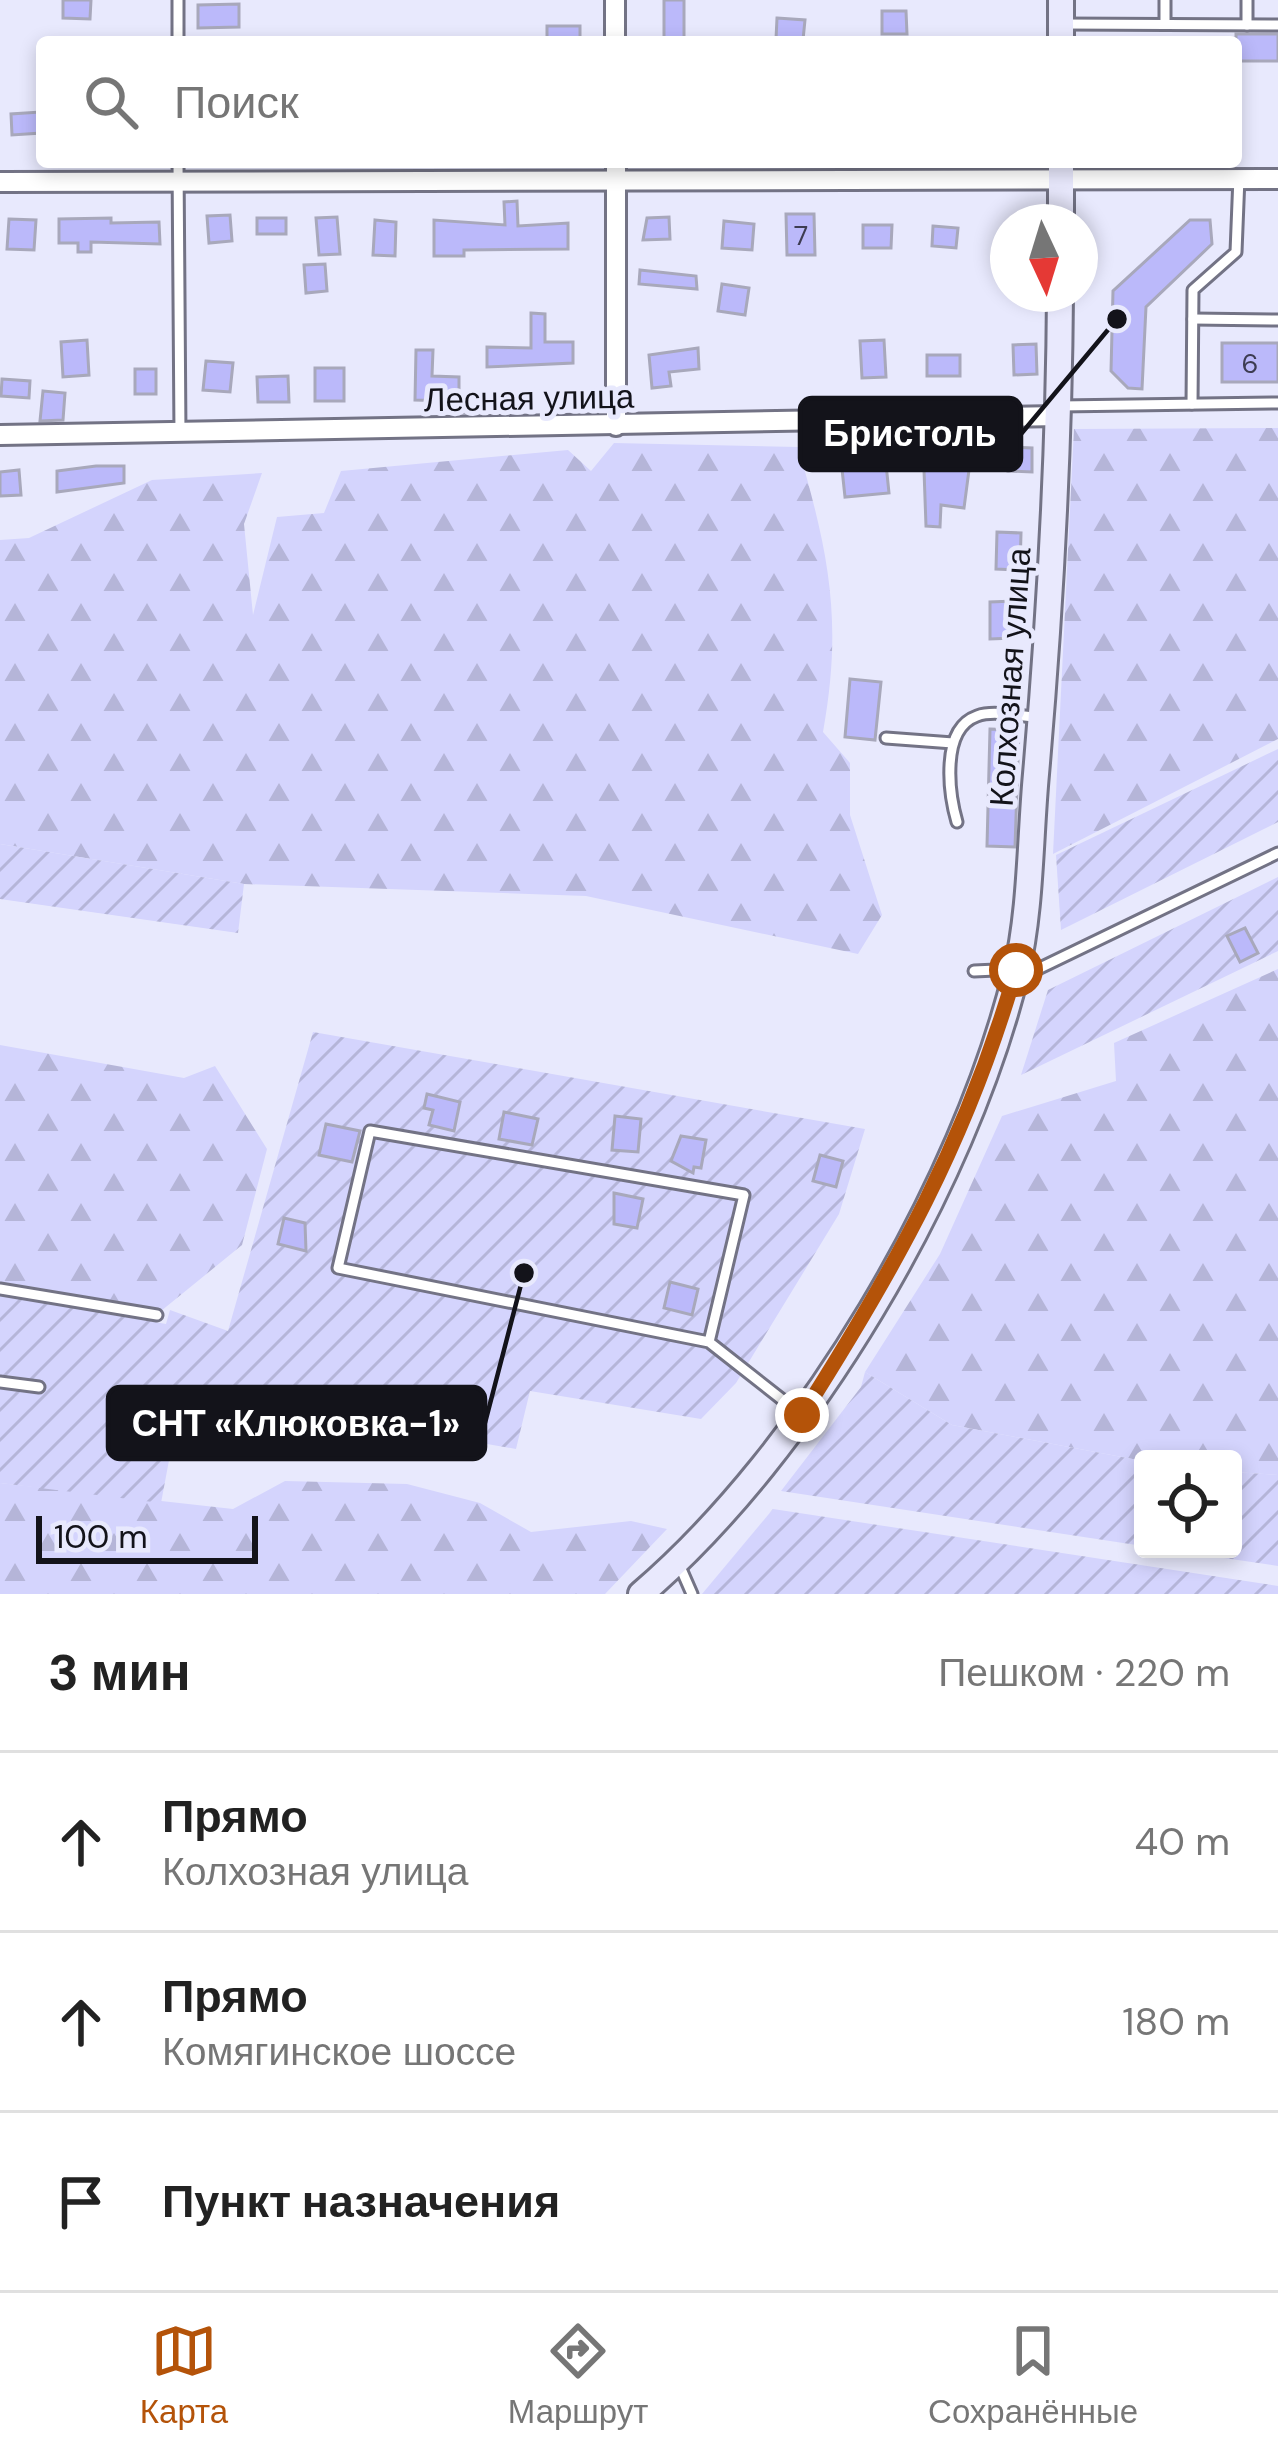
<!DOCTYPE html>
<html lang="ru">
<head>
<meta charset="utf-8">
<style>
  :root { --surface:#fff; --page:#f6f6f6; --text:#222; --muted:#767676; --line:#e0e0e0; --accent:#b45309 }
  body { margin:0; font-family:"DM Sans",sans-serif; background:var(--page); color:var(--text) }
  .controls { position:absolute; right:36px; bottom:36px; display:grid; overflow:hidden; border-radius:12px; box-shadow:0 6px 18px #0003 }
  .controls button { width:108px; height:108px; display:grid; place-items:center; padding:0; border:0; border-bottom:3px solid var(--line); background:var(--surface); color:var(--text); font:60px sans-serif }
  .compass { position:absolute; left:990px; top:204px; width:108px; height:108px; border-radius:50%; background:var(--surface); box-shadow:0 6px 18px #0003; rotate:176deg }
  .scale { position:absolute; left:36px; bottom:30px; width:222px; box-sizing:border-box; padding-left:12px; border:6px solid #13131a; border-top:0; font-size:33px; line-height:42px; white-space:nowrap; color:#13131a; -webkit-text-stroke:9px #e8e9fd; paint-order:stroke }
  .stop { position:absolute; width:36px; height:36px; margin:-27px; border:9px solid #b45309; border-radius:50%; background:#fff }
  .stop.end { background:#b45309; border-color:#fff; box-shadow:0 3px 12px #0008 }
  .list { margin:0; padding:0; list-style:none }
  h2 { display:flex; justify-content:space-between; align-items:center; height:156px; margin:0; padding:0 48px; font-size:51px }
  h2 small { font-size:39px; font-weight:400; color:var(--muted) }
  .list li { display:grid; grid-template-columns:78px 1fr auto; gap:36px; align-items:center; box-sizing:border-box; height:180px; padding:0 48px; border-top:3px solid var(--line) }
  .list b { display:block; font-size:45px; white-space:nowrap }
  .list p { margin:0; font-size:39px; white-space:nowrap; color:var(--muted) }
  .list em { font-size:39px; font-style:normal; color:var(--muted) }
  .icon { flex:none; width:66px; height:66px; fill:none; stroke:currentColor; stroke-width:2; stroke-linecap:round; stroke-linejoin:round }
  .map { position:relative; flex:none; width:1278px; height:1594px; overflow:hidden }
  .search { position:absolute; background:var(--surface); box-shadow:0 6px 18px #0003; left:36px; right:36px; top:36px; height:132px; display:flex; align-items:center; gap:30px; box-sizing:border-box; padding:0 42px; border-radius:12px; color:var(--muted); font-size:45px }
  .sheet { height:696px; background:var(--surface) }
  nav { display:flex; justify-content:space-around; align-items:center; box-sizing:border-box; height:168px; border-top:3px solid var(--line); background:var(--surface); font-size:33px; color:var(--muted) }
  nav a { display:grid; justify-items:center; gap:6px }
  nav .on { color:var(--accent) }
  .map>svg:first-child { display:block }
  .forest { fill:url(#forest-firs) }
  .garden { fill:url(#garden-furrows) }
  .building { fill:#bbb9fa; stroke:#a8a8bb; stroke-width:3 }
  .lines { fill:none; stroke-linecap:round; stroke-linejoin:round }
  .lane-casing { stroke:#737385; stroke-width:15 }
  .street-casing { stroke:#737385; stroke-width:24 }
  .secondary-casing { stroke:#737385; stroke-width:30 }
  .lane { stroke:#fff; stroke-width:9 }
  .street { stroke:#fff; stroke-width:18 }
  .secondary { stroke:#e9e9fd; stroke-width:24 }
  .route { stroke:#b45309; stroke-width:15 }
  .labels { text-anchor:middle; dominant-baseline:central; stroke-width:10; stroke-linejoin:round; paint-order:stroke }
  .number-label { font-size:27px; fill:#3d3c52 }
  .street-label { font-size:33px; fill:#13131a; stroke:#e8e9fd }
  .leader { fill:none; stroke:#13131a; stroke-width:4.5 }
  .callout-dot { fill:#13131a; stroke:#e8e9fd; stroke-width:4.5 }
  .callout { fill:#13131a; stroke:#13131a; stroke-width:4.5 }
  .callout-label { font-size:36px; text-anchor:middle; font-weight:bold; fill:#fff }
</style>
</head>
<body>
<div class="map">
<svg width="1278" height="1594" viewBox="0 0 1278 1594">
  <defs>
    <pattern id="forest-firs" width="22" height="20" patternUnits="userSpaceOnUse" patternTransform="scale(3)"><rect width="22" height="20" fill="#d4d4fd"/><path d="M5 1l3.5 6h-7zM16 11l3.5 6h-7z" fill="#b5b5d8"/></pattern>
    <pattern id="garden-furrows" width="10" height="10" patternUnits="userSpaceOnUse" patternTransform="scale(3)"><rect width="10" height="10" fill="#d4d4fd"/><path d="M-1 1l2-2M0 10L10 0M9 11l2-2" fill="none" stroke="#b5b5d8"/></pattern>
  </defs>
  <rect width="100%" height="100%" fill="#e8e9fd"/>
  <g class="forest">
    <polygon points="1278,428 1278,739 1053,854 1074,429"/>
    <path d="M614,443L798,447C829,554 843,621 823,732L850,763V815L882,915L858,954L586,896L244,884L0,844V540L29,538L152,480L262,473L244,524L253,615L277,517L324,513L341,471L568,450L591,471Z"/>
    <polygon points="1278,969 1278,1475 1233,1472 1233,1459 1143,1461 952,1425 865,1372 940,1254 1002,1116 1116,1081 1114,1043"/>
    <polygon points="0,1045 184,1078 215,1066 267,1149 242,1245 161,1311 0,1284"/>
    <polygon points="285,1481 407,1484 480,1503 531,1532 631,1521 667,1529 605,1594 0,1594 0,1483 233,1509"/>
  </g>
  <g class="garden">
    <polygon points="1278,749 1278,822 1061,930 1056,855"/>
    <polygon points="0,844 244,884 238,933 0,899"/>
    <polygon points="1278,877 1278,951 1021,1075 1048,990"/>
    <polygon points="313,1032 865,1129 839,1214 736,1383 701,1419 530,1391 516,1449 182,1391 161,1503 0,1483 0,1294 166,1324 170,1310 228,1331"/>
    <polygon points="865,1372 952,1425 1143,1461 1143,1546 781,1491 861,1387"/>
    <polygon points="1233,1472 1278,1475 1278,1566 1163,1549 1233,1549"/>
    <polygon points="773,1509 1278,1586 1278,1594 702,1594"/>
  </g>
  <g class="building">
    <polygon points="63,0 91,0 90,19 63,18"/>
    <rect x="664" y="0" width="20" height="41"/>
    <polygon points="239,4 239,27 198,28 198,5"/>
    <polygon points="882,11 906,11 907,34 882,34"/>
    <polygon points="777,18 805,20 803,40 776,39"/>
    <rect x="547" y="26" width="33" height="16"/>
    <rect x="1236" y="34" width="42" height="27"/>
    <polygon points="40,112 41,133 12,135 11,114"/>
    <polygon points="517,201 518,226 568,223 568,249 464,250 464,256 434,256 434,220 505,225 504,202"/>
    <polygon points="786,214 814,214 815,255 787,255"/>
    <polygon points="230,215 232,241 209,243 207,216"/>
    <polygon points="337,217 340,254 319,255 316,218"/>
    <polygon points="669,217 670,239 643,240 647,218"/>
    <polygon points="111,218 111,223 159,222 160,244 91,242 91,252 78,252 78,243 59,243 59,219"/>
    <rect x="257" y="218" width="29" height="16"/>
    <polygon points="9,219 36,220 34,250 7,249"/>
    <polygon points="375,220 396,222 395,256 373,255"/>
    <polygon points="1190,220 1210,220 1212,244 1146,307 1142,389 1128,388 1111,371 1113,291"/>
    <polygon points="724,221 754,224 752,250 722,248"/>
    <polygon points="863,225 892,225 891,248 863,248"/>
    <polygon points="933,226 958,228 956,248 932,246"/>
    <polygon points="325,264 327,291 306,293 304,265"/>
    <polygon points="640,270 696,276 697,289 639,284"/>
    <polygon points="722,284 749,288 745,315 718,311"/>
    <polygon points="531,313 545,314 545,342 573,342 573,363 487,367 487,347 531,348"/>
    <polygon points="87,340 89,375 63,377 61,342"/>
    <polygon points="884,340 886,377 862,378 860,341"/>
    <rect x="1222" y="343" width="56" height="39"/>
    <polygon points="1036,344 1037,374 1014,375 1013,345"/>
    <polygon points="698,348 699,369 669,372 671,386 652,388 649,355"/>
    <polygon points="416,350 433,350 432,376 459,377 459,397 468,397 468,413 453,413 453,401 415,400"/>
    <rect x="927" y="355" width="33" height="21"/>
    <polygon points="206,361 233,363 230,392 203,390"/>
    <rect x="315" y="368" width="29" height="33"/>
    <rect x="135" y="369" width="21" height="25"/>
    <polygon points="288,376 289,402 258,402 257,377"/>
    <polygon points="2,379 30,381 29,398 1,396"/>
    <polygon points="43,391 65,393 63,420 40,421"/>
    <polygon points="962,446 984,446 984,470 969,470 964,508 941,505 940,527 926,526 924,470 962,469"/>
    <polygon points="1009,447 1032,448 1032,472 1008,471"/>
    <polygon points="886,464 889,493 845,497 842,469"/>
    <polygon points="96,466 124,466 124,483 57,492 57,471"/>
    <polygon points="19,470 21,495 0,496 0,472"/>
    <polygon points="997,532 1021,533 1020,570 996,569"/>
    <polygon points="1014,601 1014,638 990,639 990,602"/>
    <polygon points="850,679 881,682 875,740 845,737"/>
    <polygon points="990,729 1019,730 1015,847 987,846"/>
    <polygon points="1245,928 1258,953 1240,962 1227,936"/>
    <polygon points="427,1094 460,1102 454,1131 429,1125 433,1110 424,1108"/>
    <polygon points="504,1112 538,1119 532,1145 499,1139"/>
    <polygon points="615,1116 641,1119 638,1152 612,1150"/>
    <polygon points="326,1124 360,1131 352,1162 319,1155"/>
    <polygon points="681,1136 706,1140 701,1168 694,1167 693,1173 671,1161"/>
    <polygon points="820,1155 843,1161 836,1187 813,1181"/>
    <polygon points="614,1193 643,1199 637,1228 614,1224"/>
    <polygon points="284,1218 305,1223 306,1251 278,1244"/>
    <polygon points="670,1282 698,1289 692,1315 664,1308"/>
  </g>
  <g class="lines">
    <g class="lane-casing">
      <g id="lane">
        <polyline points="1061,24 1278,25"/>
        <polyline points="1165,24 1165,0"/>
        <polyline points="1247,25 1247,0"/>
        <polyline points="178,42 178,0"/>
        <polyline points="178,162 180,434"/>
        <polyline points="1193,319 1278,320"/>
        <polyline points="1192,404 1193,290 1236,252 1239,177"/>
        <polyline points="1060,406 1278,403"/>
        <polyline points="886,738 953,743"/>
        <path d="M957,822C949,794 940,729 977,716C993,710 1018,716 1035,717"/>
        <polyline points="974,971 1040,968 1278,853"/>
        <polyline points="0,1289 157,1315"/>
        <polyline points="709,1342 744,1195 370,1131 338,1268 709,1342 798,1412"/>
        <polyline points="0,1382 39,1387"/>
        <polyline points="678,1562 692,1594"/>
      </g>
    </g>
    <g class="street-casing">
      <g id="street">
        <polyline points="615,0 615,42"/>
        <polyline points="0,182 1278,179"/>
        <polyline points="616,426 616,162"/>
        <polyline points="0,435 1059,416"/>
      </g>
    </g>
    <g class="secondary-casing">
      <g id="secondary">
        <polyline points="1061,42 1061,0"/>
        <polyline points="1061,222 1061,162"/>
        <path d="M641,1594C807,1452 964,1186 1016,973C1031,910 1030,839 1036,774C1050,614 1059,455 1060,294"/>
      </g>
    </g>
    <use href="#lane" class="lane"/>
    <use href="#street" class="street"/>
    <use href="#secondary" class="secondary"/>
  </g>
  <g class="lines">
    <path class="route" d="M802,1415C896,1267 967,1140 1016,970"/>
  </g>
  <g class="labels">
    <g class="number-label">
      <text x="801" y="235">7</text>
      <text x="1250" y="363">6</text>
    </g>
    <g class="street-label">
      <text transform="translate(529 398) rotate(-1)">Лесная улица</text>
      <text transform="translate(1010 677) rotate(-86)">Колхозная улица</text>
    </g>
  </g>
  <path class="leader" d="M1117 319L1021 434M524 1273L485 1423"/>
  <g class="callout-dot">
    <circle cx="1117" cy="319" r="12"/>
    <circle cx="524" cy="1273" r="12"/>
  </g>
  <g class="callout">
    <rect x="800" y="398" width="221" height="72" rx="12"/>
    <rect x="108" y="1387" width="377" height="72" rx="12"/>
  </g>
  <g class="callout-label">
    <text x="910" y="446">Бристоль</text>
    <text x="296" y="1436">СНТ «Клюковка-1»</text>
  </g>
</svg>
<div class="controls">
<button><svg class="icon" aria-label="locate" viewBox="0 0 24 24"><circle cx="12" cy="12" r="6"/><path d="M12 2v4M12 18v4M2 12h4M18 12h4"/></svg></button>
</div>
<svg class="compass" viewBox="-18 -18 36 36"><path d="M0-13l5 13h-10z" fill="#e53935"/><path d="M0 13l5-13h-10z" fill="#767676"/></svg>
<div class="scale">100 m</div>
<div class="stop" style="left:1016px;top:970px"></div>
<div class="stop end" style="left:802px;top:1415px"></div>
<div class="search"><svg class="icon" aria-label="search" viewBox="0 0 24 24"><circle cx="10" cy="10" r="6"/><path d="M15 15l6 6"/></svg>Поиск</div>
</div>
<section class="sheet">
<h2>3 мин<small>Пешком · 220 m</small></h2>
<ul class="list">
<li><svg class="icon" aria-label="ahead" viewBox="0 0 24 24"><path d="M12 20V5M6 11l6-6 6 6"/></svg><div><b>Прямо</b><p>Колхозная улица</p></div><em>40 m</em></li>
<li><svg class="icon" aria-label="ahead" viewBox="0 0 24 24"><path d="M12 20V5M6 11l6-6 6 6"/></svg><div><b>Прямо</b><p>Комягинское шоссе</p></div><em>180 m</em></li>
<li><svg class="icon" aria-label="arrive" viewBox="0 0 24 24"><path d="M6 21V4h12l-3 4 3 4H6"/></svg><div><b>Пункт назначения</b></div></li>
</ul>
</section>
<nav>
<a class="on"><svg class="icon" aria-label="map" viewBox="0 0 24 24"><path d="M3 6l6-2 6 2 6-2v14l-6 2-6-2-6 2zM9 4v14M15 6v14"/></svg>Карта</a>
<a><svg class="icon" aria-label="directions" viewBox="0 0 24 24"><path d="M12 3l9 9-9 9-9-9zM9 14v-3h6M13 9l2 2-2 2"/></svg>Маршрут</a>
<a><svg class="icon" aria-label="saved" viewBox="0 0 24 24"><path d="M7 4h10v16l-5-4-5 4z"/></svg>Сохранённые</a>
</nav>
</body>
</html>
